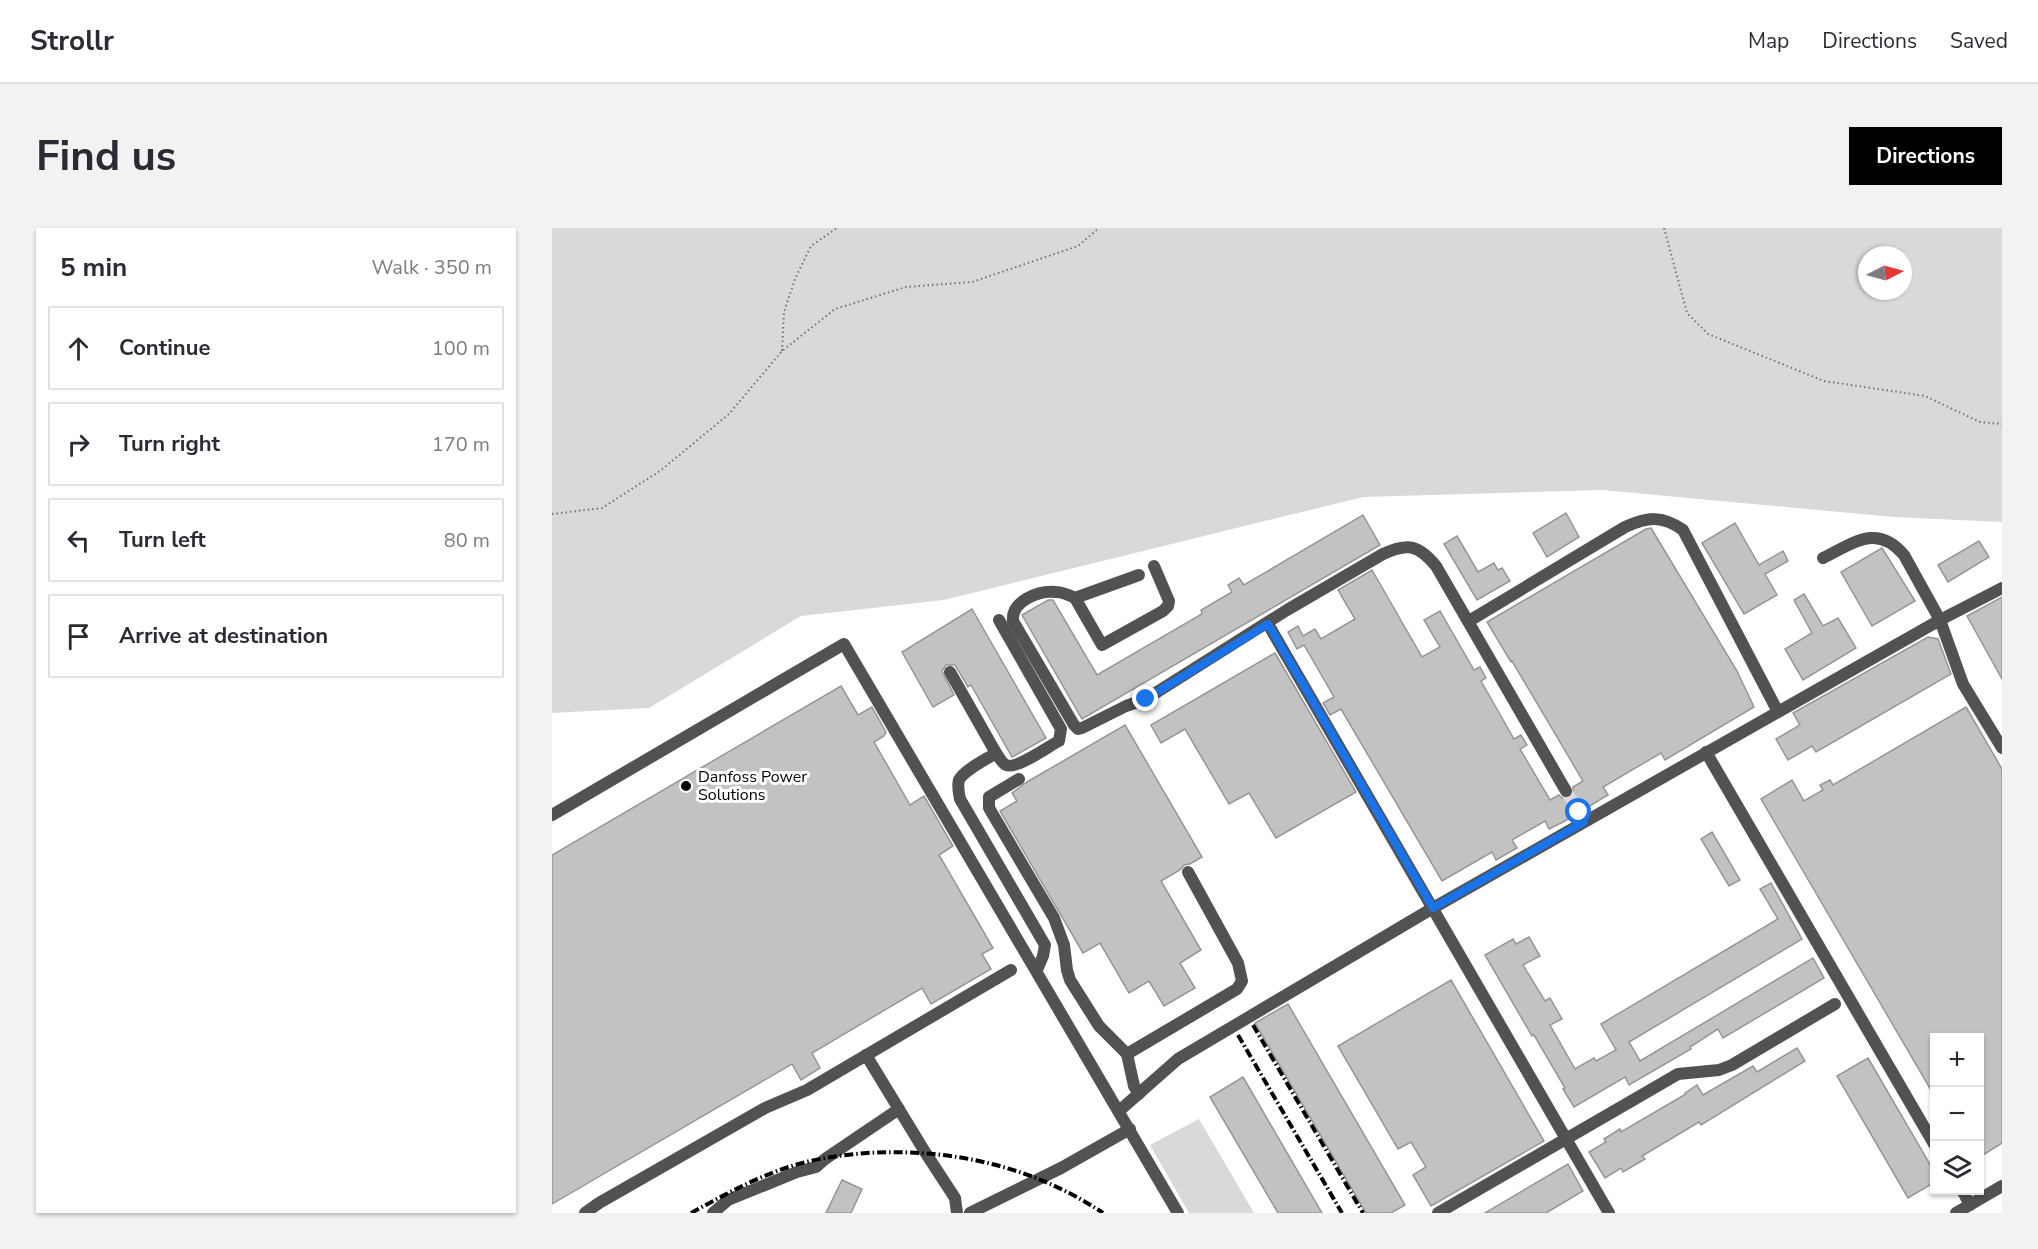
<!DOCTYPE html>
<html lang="en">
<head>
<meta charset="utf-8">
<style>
  :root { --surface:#fff; --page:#f2f2f3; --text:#2b2b33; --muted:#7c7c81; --line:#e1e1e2; --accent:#000 }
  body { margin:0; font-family:"Nunito Sans",sans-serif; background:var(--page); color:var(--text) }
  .controls { position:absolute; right:18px; bottom:18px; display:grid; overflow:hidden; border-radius:0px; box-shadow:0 2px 4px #0004 }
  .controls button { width:54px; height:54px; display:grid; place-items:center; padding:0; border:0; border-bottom:2px solid var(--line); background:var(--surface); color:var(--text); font:30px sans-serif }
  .compass { position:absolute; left:1306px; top:18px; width:54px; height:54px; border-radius:50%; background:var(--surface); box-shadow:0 2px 4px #0004; rotate:84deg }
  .stop { position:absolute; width:18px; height:18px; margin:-14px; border:4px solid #1a73e8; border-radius:50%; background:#fff }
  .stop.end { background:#1a73e8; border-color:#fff; box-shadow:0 2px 6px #0008 }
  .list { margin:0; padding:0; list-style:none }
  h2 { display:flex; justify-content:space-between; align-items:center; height:78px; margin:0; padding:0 24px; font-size:26px }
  h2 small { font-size:20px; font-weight:400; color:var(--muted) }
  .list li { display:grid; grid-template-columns:39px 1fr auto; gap:18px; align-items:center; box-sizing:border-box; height:84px; margin:0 12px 12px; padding:0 12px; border:2px solid var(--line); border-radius:0px }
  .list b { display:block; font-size:22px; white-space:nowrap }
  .list em { font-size:20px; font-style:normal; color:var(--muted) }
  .icon { flex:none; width:33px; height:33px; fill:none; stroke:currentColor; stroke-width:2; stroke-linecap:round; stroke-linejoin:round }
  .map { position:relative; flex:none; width:1450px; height:985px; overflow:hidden; border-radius:0px }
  header { display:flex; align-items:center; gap:36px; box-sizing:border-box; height:84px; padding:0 30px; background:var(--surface); border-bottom:2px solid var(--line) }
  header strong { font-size:28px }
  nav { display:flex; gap:33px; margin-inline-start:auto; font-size:21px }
  .intro { display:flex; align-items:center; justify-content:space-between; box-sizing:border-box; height:144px; padding:0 36px }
  h1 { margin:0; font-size:42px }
  .button { padding:15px 27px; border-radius:0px; background:var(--accent); color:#fff; font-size:21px; font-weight:700 }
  main { display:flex; gap:36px; padding:0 36px }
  aside { flex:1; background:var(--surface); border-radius:0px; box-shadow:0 2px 4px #0004 }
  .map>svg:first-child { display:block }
  .green { fill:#d9d9d9; fill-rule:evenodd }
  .building { fill:#c2c2c2; stroke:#969696; stroke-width:1.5 }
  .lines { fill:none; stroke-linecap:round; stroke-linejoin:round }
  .minor-tunnel { stroke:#d9d9d9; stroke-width:12; stroke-dasharray:12 6; stroke-linecap:butt }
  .path { stroke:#747474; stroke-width:2; stroke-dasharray:1.5 3; stroke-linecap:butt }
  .minor { stroke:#525252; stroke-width:12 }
  .rail { stroke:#000; stroke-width:4; stroke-dasharray:9 3 1.5 3; stroke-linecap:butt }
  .route { stroke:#1a73e8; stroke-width:8 }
  .poi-dot { fill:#000; stroke:#fff; stroke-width:2 }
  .labels { text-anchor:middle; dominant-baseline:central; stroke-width:6; stroke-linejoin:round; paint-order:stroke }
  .poi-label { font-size:16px; fill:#000; stroke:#fff; text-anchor:start }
</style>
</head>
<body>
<header>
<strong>Strollr</strong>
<nav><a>Map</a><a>Directions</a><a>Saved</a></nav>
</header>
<div class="intro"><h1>Find us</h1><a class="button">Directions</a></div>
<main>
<aside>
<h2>5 min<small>Walk · 350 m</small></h2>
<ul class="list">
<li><svg class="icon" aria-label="ahead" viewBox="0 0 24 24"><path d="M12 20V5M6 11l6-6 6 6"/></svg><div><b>Continue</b></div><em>100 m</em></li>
<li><svg class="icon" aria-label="right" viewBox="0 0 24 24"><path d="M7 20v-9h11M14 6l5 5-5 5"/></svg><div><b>Turn right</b></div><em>170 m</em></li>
<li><svg class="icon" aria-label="left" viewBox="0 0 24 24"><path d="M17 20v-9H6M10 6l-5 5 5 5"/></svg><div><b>Turn left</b></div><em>80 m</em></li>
<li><svg class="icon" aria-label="arrive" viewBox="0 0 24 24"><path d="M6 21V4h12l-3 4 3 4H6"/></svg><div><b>Arrive at destination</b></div></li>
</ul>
</aside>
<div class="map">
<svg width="1450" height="985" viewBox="0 0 1450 985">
  <rect width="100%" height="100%" fill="#fff"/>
  <g class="green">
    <path d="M0,0H1450V294L1342,289L1050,262L811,269L392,372L249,388L97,480L0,485ZM1315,27H1351V63H1315Z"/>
    <polygon points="647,891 702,985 637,985 598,917"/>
  </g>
  <g class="building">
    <polygon points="1014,285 1027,309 995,329 981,305"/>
    <polygon points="811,287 828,317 530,491 470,387 496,372 501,372 545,447 650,386 649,382 680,364 676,357 687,350 692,357"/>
    <polygon points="1183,295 1207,337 1231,323 1236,333 1213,346 1225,367 1192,386 1150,315"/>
    <polygon points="1099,300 1185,443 1202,479 1113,532 1109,525 1051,559 1056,567 1011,594 997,601 993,593 960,612 965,620 944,632 940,624 890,653 789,481 778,487 771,475 782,469 752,417 745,421 736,404 746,398 751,408 763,401 769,411 803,391 786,362 820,342 870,429 888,419 872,392 888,383 922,442 928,439 934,450 929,453 962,511 969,507 975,517 968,521 998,572 1007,567 1010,570 1018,570 1021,567 1021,559 1031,553 960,433 959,434 935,394 1094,301"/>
    <polygon points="905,308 926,344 942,335 946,342 950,340 958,353 925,372 892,316"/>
    <polygon points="1427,313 1437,329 1396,354 1386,337"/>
    <polygon points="1330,320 1363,373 1320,398 1289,344"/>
    <polygon points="1252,366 1271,398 1286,390 1304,420 1251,452 1233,421 1260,405 1242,372"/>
    <polygon points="1450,369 1450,451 1415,388"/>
    <polygon points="420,381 494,510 462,528 460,529 419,457 416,459 403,437 394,437 390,443 402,467 381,479 350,424"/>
    <polygon points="1376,409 1386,411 1399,446 1264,524 1260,518 1236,532 1224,511 1248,497 1241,485"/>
    <polygon points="723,425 804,564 724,610 697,565 677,576 633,501 609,515 599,497"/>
    <polygon points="289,458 306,487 320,479 334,504 332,508 322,514 358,577 372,568 401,618 387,627 441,720 430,726 439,741 379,776 370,760 260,825 268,840 249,852 240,836 0,976 0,627"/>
    <polygon points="1414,479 1450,541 1450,915 1428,929 1428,810 1383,810 1383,869 1209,571 1240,552 1252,573 1271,562 1268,557 1278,552 1281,557"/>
    <polygon points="573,497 650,629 638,636 632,637 628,642 609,653 649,722 628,735 643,760 612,778 597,753 577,765 548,715 531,725 448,583 465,573 460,565 475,554"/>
    <polygon points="1160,604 1188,652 1177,658 1149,611"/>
    <polygon points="1219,655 1250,711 1077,814 1088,833 1261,730 1272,750 1171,810 1166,801 1138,819 1139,821 1077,857 1073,849 1022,879 1011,861 1013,860 982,807 980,808 933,727 961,711 964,716 977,709 988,728 971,737 993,773 998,770 1010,791 998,797 1023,841 1042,830 1044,833 1064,822 1049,796 1226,691 1208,661"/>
    <polygon points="899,752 992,913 879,978 861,947 874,939 859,914 846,921 786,818"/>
    <polygon points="736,776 853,977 839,985 814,985 703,795"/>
    <polygon points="1245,820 1253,833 1149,897 1147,894 1090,928 1093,931 1071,944 1069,940 1053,950 1037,924 1054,914 1052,911 1068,901 1069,904 1134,866 1133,865 1145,857 1151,867 1201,838 1205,844"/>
    <polygon points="1316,830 1383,945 1383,954 1356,970 1285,848"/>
    <polygon points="691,849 770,985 726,985 658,869"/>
    <polygon points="1016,936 1031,963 994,985 933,985"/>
    <polygon points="290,952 310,961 299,985 274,985"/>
  </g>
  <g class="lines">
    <polyline class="minor-tunnel" points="1014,563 1027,584"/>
    <g class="path">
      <polyline points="1112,0 1135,85 1156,106 1272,153 1373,168 1428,194 1450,196"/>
      <polyline points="230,123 232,84 243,51 259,18 285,0"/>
      <polyline points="0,286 50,280 108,243 177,186 230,123 283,81 354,59 420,54 526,18 547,0"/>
    </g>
    <g class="minor">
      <path d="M1271,330C1302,315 1325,295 1352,327L1388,392L1450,360"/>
      <path d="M602,338L617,373L616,378L611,383L550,417L523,370C517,367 511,364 504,364C487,362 459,373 461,393L522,497L526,501L530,500L574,478L594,471L735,382L831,326C855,315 866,316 884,338L1014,563"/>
      <polyline points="523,370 587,347"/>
      <path d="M917,393L1073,299C1096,289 1110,287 1131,302L1226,484"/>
      <polyline points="716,396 1057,985"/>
      <path d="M398,444L444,525C435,531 412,542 407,552C405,558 407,565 408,571L493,717L491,728L485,742"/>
      <polyline points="1154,524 1382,916"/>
      <path d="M444,525C447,529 450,535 454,537C464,542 497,518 507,513L509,501L447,392"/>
      <polyline points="467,551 437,569 437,580 502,690 512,717 515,742 518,752 547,798 575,826 582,858 587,866"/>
      <polyline points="0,587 292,416 626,985"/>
      <polyline points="575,826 685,761 690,753 686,735 636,644"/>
      <polyline points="314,827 373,924 403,970 405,985"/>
      <polyline points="567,883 626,831 881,680 1388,392 1411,456 1450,520"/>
      <polyline points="1410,962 1418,977"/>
      <polyline points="33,985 47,975 213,880 255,862 459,742"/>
      <polyline points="161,985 176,972 245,944 264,939 273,931 347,881"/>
      <polyline points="418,985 509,940 578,901"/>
      <polyline points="886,985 1126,846 1167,842 1180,837 1283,776"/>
      <polyline points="1404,985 1450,958"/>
    </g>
    <g class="rail">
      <polyline points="701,797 811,985"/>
      <polyline points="686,807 790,985"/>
      <path d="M139,985C172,967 206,948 243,937C266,930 291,927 315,925C398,920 481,938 551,985"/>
    </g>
  </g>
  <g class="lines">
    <polyline class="route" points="594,471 716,396 881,680 1032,594 1027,584"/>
  </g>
  <circle class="poi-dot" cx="134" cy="558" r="6"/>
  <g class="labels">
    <g class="poi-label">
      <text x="146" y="549">Danfoss Power<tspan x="146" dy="18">Solutions</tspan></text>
    </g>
  </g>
</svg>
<div class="controls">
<button>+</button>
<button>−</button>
<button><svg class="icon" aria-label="layers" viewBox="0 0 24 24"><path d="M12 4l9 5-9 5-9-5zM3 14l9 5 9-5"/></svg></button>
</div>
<svg class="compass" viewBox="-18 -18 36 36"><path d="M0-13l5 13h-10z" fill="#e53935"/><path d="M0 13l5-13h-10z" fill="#7c7c81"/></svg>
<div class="stop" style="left:1027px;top:584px"></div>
<div class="stop end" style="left:594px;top:471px"></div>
</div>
</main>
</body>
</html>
